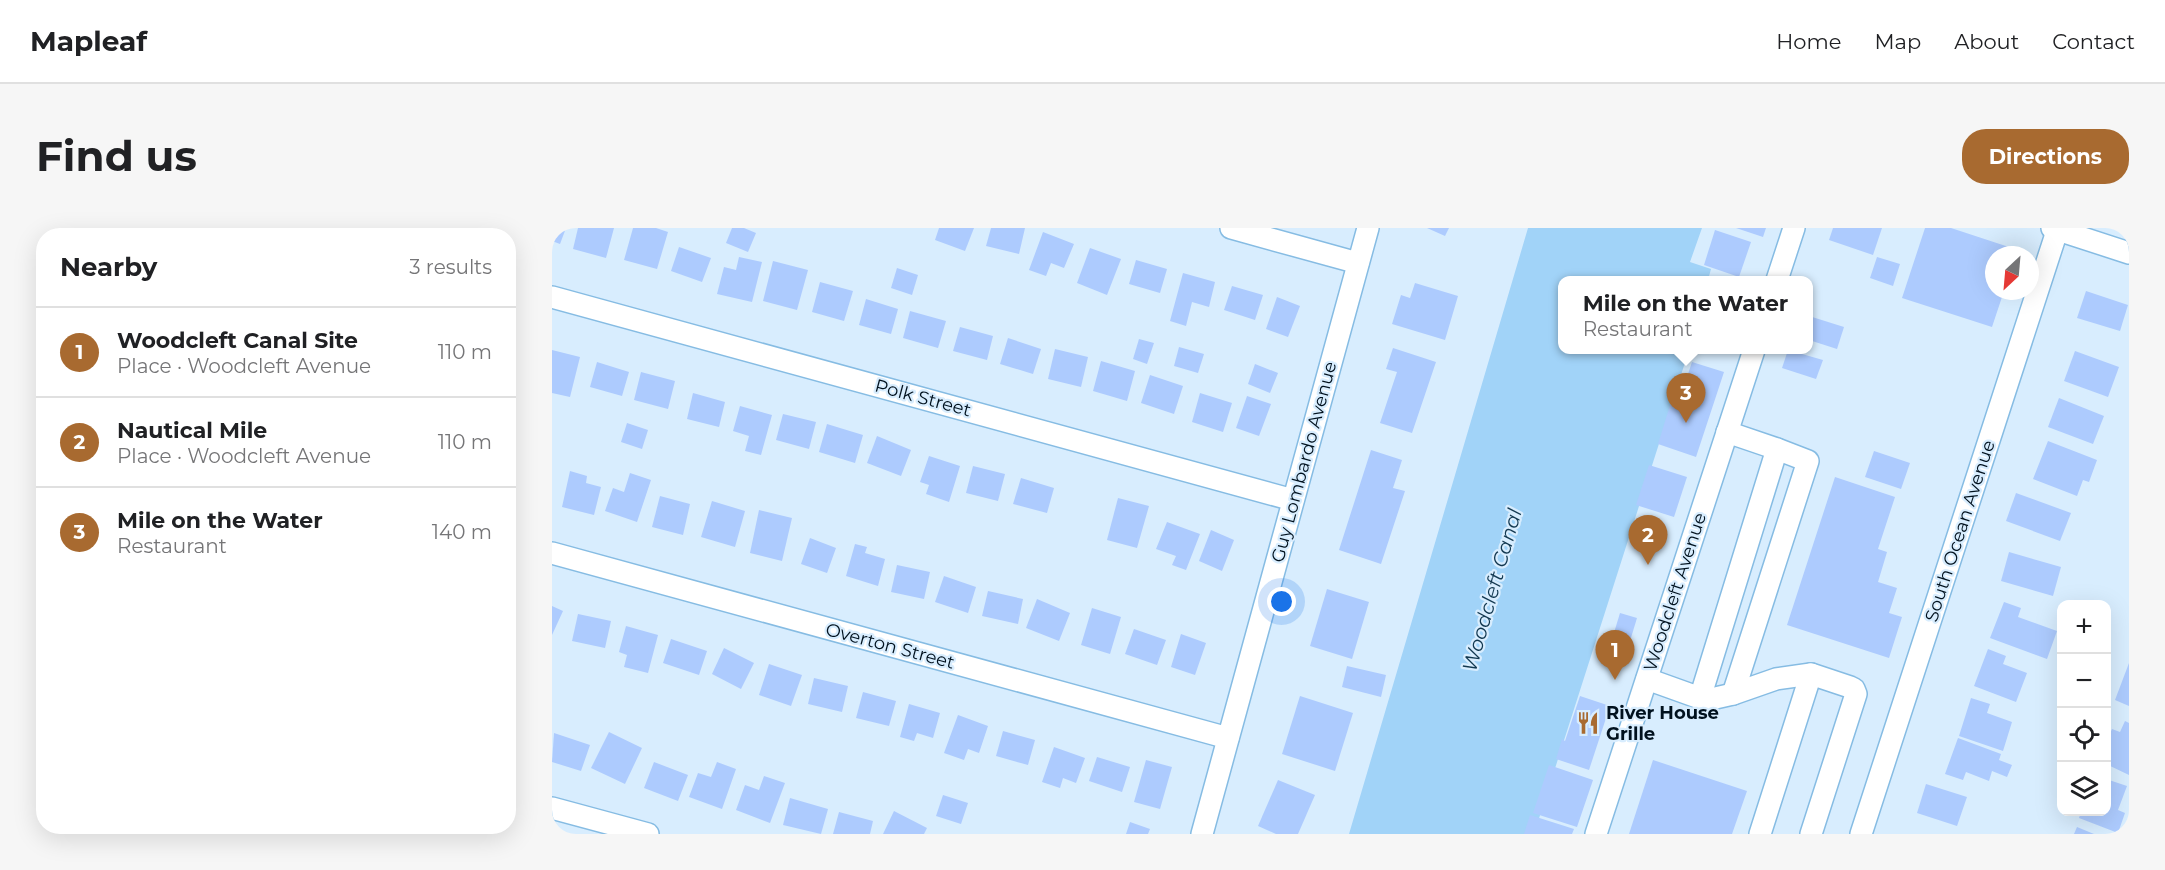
<!DOCTYPE html>
<html lang="en">
<head>
<meta charset="utf-8">
<style>
  :root { --surface:#fff; --page:#f6f6f6; --text:#202124; --muted:#757577; --line:#e0e0e0; --accent:#a86a30 }
  body { margin:0; font-family:Montserrat,sans-serif; background:var(--page); color:var(--text) }
  .controls { position:absolute; right:18px; bottom:18px; display:grid; overflow:hidden; border-radius:12px; box-shadow:0 6px 24px #0002 }
  .controls button { width:54px; height:54px; display:grid; place-items:center; padding:0; border:0; border-bottom:2px solid var(--line); background:var(--surface); color:var(--text); font:30px sans-serif }
  .compass { position:absolute; left:1433px; top:18px; width:54px; height:54px; border-radius:50%; background:var(--surface); box-shadow:0 6px 24px #0002; rotate:206deg }
  .you { position:absolute; left:730px; top:374px; width:21px; height:21px; margin:-15px; border:4px solid #fff; border-radius:50%; background:#1a73e8; box-shadow:0 0 0 9px #1a73e833 }
  .badge { display:grid; place-items:center; width:39px; height:39px; border-radius:50%; background:var(--accent); color:#fff; font-size:20px; font-weight:700 }
  .pin { position:absolute; translate:-50% -50px; filter:drop-shadow(0 2px 3px #0008) }
  .pin::after { content:''; position:absolute; top:32px; width:21px; height:18px; background:inherit; clip-path:polygon(0 0,100% 0,50% 100%) }
  .popup { position:absolute; left:1006px; top:48px; width:255px; height:78px; box-sizing:border-box; display:grid; place-content:center; border-radius:12px; background:var(--surface); filter:drop-shadow(0 2px 4px #0005); font-size:20px; white-space:nowrap; color:var(--muted) }
  .popup b { font-size:22px; color:var(--text) }
  .popup::after { content:''; position:absolute; left:50%; top:100%; margin-left:-12px; border:12px solid transparent; border-top-color:var(--surface) }
  .list { margin:0; padding:0; list-style:none }
  h2 { display:flex; justify-content:space-between; align-items:center; height:78px; margin:0; padding:0 24px; font-size:26px }
  h2 small { font-size:20px; font-weight:400; color:var(--muted) }
  .list li { display:grid; grid-template-columns:39px 1fr auto; gap:18px; align-items:center; box-sizing:border-box; height:90px; padding:0 24px; border-top:2px solid var(--line) }
  .list b { display:block; font-size:22px; white-space:nowrap }
  .list p { margin:0; font-size:20px; white-space:nowrap; color:var(--muted) }
  .list em { font-size:20px; font-style:normal; color:var(--muted) }
  .icon { flex:none; width:33px; height:33px; fill:none; stroke:currentColor; stroke-width:2; stroke-linecap:round; stroke-linejoin:round }
  .map { position:relative; flex:none; width:1577px; height:606px; overflow:hidden; border-radius:24px }
  header { display:flex; align-items:center; gap:36px; box-sizing:border-box; height:84px; padding:0 30px; background:var(--surface); border-bottom:2px solid var(--line) }
  header strong { font-size:28px }
  nav { display:flex; gap:33px; margin-inline-start:auto; font-size:21px }
  .intro { display:flex; align-items:center; justify-content:space-between; box-sizing:border-box; height:144px; padding:0 36px }
  h1 { margin:0; font-size:42px }
  .button { padding:15px 27px; border-radius:24px; background:var(--accent); color:#fff; font-size:21px; font-weight:700 }
  main { display:flex; gap:36px; padding:0 36px }
  aside { flex:1; background:var(--surface); border-radius:24px; box-shadow:0 6px 24px #0002 }
  .map>svg:first-child { display:block }
  .water { fill:#a1d3f8 }
  .building { fill:#adcbfe }
  .lines { fill:none; stroke-linecap:round; stroke-linejoin:round }
  .minor-casing { stroke:#86bce3; stroke-width:24 }
  .minor { stroke:#fff; stroke-width:21 }
  .labels { text-anchor:middle; dominant-baseline:central; stroke-width:4.5; stroke-linejoin:round; paint-order:stroke }
  .street-label { font-size:18px; fill:#00111e; stroke:#d8edfe }
  .poi-label { font-size:18px; font-weight:bold; fill:#00111e; stroke:#d8edfe; text-anchor:start }
  .water-label { font-size:20px; font-style:italic; fill:#123850; stroke:#d8edfe }
</style>
</head>
<body>
<header>
<strong>Mapleaf</strong>
<nav><a>Home</a><a>Map</a><a>About</a><a>Contact</a></nav>
</header>
<div class="intro"><h1>Find us</h1><a class="button">Directions</a></div>
<main>
<aside>
<h2>Nearby<small>3 results</small></h2>
<ul class="list">
<li><span class="badge">1</span><div><b>Woodcleft Canal Site</b><p>Place · Woodcleft Avenue</p></div><em>110 m</em></li>
<li><span class="badge">2</span><div><b>Nautical Mile</b><p>Place · Woodcleft Avenue</p></div><em>110 m</em></li>
<li><span class="badge">3</span><div><b>Mile on the Water</b><p>Restaurant</p></div><em>140 m</em></li>
</ul>
</aside>
<div class="map">
<svg width="1577" height="606" viewBox="0 0 1577 606">
  <rect width="100%" height="100%" fill="#d8edfe"/>
  <polygon class="water" points="976,0 1150,0 1138,34 1159,41 1156,52 1011,52 1011,122 1137,122 982,606 797,606"/>
  <g class="building">
    <polygon points="0,0 14,0 8,16 0,13"/>
    <polygon points="26,0 62,0 54,30 21,21"/>
    <polygon points="81,0 104,0 116,4 105,41 72,32"/>
    <polygon points="180,0 192,0 204,5 196,24 174,15"/>
    <polygon points="387,0 422,0 413,23 383,12"/>
    <polygon points="439,0 473,0 467,26 434,18"/>
    <polygon points="875,0 897,0 893,8"/>
    <polygon points="1184,0 1214,0 1211,9"/>
    <polygon points="1281,0 1330,0 1321,27 1277,12"/>
    <polygon points="1373,0 1399,0 1466,22 1464,27 1442,27 1442,63 1452,63 1440,99 1350,70"/>
    <polygon points="1163,2 1199,14 1187,49 1152,37"/>
    <polygon points="491,4 522,16 512,40 499,35 494,48 477,42"/>
    <polygon points="127,19 159,30 150,54 119,43"/>
    <polygon points="538,20 569,31 555,67 525,55"/>
    <polygon points="187,29 210,34 200,74 165,66 172,39 184,42"/>
    <polygon points="1325,29 1348,36 1341,58 1318,50"/>
    <polygon points="584,32 615,41 608,65 577,56"/>
    <polygon points="221,33 256,42 245,82 211,73"/>
    <polygon points="345,40 366,47 360,67 339,60"/>
    <polygon points="631,45 663,54 657,79 640,74 634,98 618,93"/>
    <polygon points="268,54 301,63 292,93 260,84"/>
    <polygon points="863,55 906,68 893,112 840,96 849,67 858,70"/>
    <polygon points="680,58 711,67 703,92 672,82"/>
    <polygon points="1534,63 1576,77 1568,103 1525,90"/>
    <polygon points="725,69 748,78 736,109 714,101"/>
    <polygon points="314,71 346,81 339,106 307,97"/>
    <polygon points="358,83 394,93 386,120 351,110"/>
    <polygon points="1257,88 1292,99 1285,121 1257,112"/>
    <polygon points="408,99 441,108 435,132 401,123"/>
    <polygon points="456,110 489,121 481,146 448,136"/>
    <polygon points="587,111 602,115 595,136 581,131"/>
    <polygon points="627,119 652,126 646,145 622,138"/>
    <polygon points="841,120 884,134 860,205 828,195 845,144 834,141"/>
    <polygon points="503,121 536,129 529,159 496,151"/>
    <polygon points="0,122 28,129 18,169 0,165"/>
    <polygon points="1236,122 1271,132 1264,151 1230,140"/>
    <polygon points="1523,123 1567,139 1556,169 1512,153"/>
    <polygon points="549,133 583,143 575,173 541,163"/>
    <polygon points="45,134 77,144 70,168 38,159"/>
    <polygon points="1140,134 1172,144 1144,229 1106,216 1120,171 1127,173"/>
    <polygon points="703,136 726,145 718,165 696,156"/>
    <polygon points="89,144 123,153 116,181 82,172"/>
    <polygon points="598,147 631,158 622,186 589,175"/>
    <polygon points="141,165 173,174 167,199 135,191"/>
    <polygon points="648,165 680,175 671,204 640,194"/>
    <polygon points="695,168 719,176 707,208 684,200"/>
    <polygon points="1507,170 1552,188 1541,216 1496,199"/>
    <polygon points="188,178 220,187 209,227 193,223 197,208 181,203"/>
    <polygon points="231,186 264,194 257,221 224,212"/>
    <polygon points="75,195 96,202 90,221 69,214"/>
    <polygon points="275,196 311,207 303,235 267,224"/>
    <polygon points="325,208 359,222 349,248 315,235"/>
    <polygon points="1496,213 1545,232 1537,254 1531,252 1525,268 1481,251"/>
    <polygon points="819,222 850,232 841,260 853,263 829,336 787,322"/>
    <polygon points="1322,223 1358,235 1349,261 1313,249"/>
    <polygon points="377,228 408,238 397,274 374,266 377,257 368,254"/>
    <polygon points="1097,237 1135,249 1122,289 1084,277"/>
    <polygon points="421,238 453,246 446,273 414,265"/>
    <polygon points="18,243 35,248 34,255 49,259 42,287 10,279"/>
    <polygon points="78,245 99,252 85,294 53,283 61,260 72,264"/>
    <polygon points="1283,249 1343,269 1326,321 1335,324 1326,354 1345,360 1337,385 1350,389 1337,430 1235,397"/>
    <polygon points="469,250 502,260 495,285 461,276"/>
    <polygon points="1464,265 1519,285 1508,313 1454,293"/>
    <polygon points="108,268 138,276 131,307 100,299"/>
    <polygon points="566,270 597,278 585,320 555,312"/>
    <polygon points="160,273 193,283 183,319 149,309"/>
    <polygon points="207,282 240,290 230,333 198,325"/>
    <polygon points="615,294 648,306 634,342 620,337 624,328 604,321"/>
    <polygon points="659,302 682,312 670,343 647,333"/>
    <polygon points="258,310 284,320 275,345 249,336"/>
    <polygon points="303,316 315,319 313,325 333,331 326,358 294,348"/>
    <polygon points="1457,324 1509,339 1501,368 1449,353"/>
    <polygon points="345,337 378,344 372,371 339,364"/>
    <polygon points="392,348 424,359 416,385 383,374"/>
    <polygon points="775,361 817,374 800,431 758,418"/>
    <polygon points="436,363 471,371 466,396 430,388"/>
    <polygon points="485,371 518,385 507,413 474,400"/>
    <polygon points="1452,374 1469,380 1466,389 1505,403 1495,431 1438,410"/>
    <polygon points="0,378 11,383 0,407"/>
    <polygon points="540,380 569,389 558,426 529,417"/>
    <polygon points="1068,385 1085,390 1078,413 1061,408"/>
    <polygon points="26,386 59,393 53,420 20,413"/>
    <polygon points="74,398 106,407 96,445 72,439 75,427 67,424"/>
    <polygon points="582,401 614,412 605,437 573,426"/>
    <polygon points="629,406 654,415 643,447 619,439"/>
    <polygon points="119,411 155,423 147,447 111,435"/>
    <polygon points="172,420 202,435 189,461 160,446"/>
    <polygon points="1436,421 1454,428 1451,436 1475,445 1464,474 1422,458"/>
    <polygon points="1577,435 1577,478 1563,472"/>
    <polygon points="217,436 250,447 239,478 207,467"/>
    <polygon points="795,438 834,447 829,469 790,459"/>
    <polygon points="262,450 296,458 290,484 256,476"/>
    <polygon points="311,464 344,473 337,498 304,490"/>
    <polygon points="748,468 801,485 783,543 730,526"/>
    <polygon points="1028,468 1058,478 1037,542 1004,531 1010,511 1013,513"/>
    <polygon points="1419,470 1438,476 1435,485 1460,494 1451,523 1407,508"/>
    <polygon points="357,476 388,485 381,510 365,505 362,513 348,509"/>
    <polygon points="406,487 436,498 427,525 416,521 412,532 392,525"/>
    <polygon points="1573,493 1577,495 1577,547 1554,536 1554,514 1560,501 1568,504"/>
    <polygon points="451,503 483,512 476,537 444,528"/>
    <polygon points="57,504 90,520 73,556 39,540"/>
    <polygon points="2,505 38,517 29,543 0,534"/>
    <polygon points="1406,510 1449,526 1447,532 1460,537 1455,549 1440,543 1437,553 1414,544 1411,552 1393,546"/>
    <polygon points="502,519 533,530 524,555 511,550 508,560 490,554"/>
    <polygon points="545,529 578,539 570,564 537,553"/>
    <polygon points="594,532 620,539 608,581 582,574"/>
    <polygon points="1101,532 1195,563 1180,606 1077,606"/>
    <polygon points="102,534 136,547 126,573 92,560"/>
    <polygon points="165,534 184,541 170,581 137,569 146,545 159,549"/>
    <polygon points="997,537 1041,552 1025,599 981,585"/>
    <polygon points="212,548 233,555 218,595 184,582 193,557 207,562"/>
    <polygon points="1554,551 1575,558 1566,582 1573,585 1566,605 1527,590 1529,584 1554,584"/>
    <polygon points="726,552 763,567 746,606 724,606 706,598"/>
    <polygon points="1374,556 1415,569 1405,598 1365,585"/>
    <polygon points="391,567 416,575 409,596 384,588"/>
    <polygon points="238,570 276,581 269,606 231,597"/>
    <polygon points="342,583 375,600 372,606 331,606"/>
    <polygon points="287,584 321,593 318,606 281,606"/>
    <polygon points="978,587 1022,601 1020,606 972,606"/>
    <polygon points="578,594 598,601 596,606 574,606"/>
    <polygon points="1525,599 1542,606 1522,606"/>
  </g>
  <g class="lines">
    <g class="minor-casing">
      <g id="minor">
        <polyline points="679,0 806,35"/>
        <polyline points="1500,0 1577,25"/>
        <polyline points="1225,52 1242,0"/>
        <polyline points="0,69 741,272"/>
        <polyline points="1175,204 1225,221 1256,233 1181,466"/>
        <polyline points="0,325 676,510"/>
        <polyline points="1095,451 1148,470 1159,471 1181,466 1224,451 1259,446"/>
        <polyline points="1148,470 1225,221"/>
        <polyline points="0,580 96,606"/>
        <polyline points="650,606 816,0"/>
        <polyline points="1044,606 1202,122"/>
        <polyline points="1208,606 1259,446 1298,459 1302,461 1304,466 1259,606"/>
        <polyline points="1309,606 1506,0"/>
      </g>
    </g>
    <use href="#minor" class="minor"/>
  </g>
  <defs>
    <g id="restaurant-bare" transform="scale(1.8)"><path d="M-5-6h1v4h1v-4h1v4h1v-4h1v5L-1.5 .5V6h-2V.5L-5-1ZM5-6V6H3V1.5H1.5Q1.5-4 5-6Z" fill="#a86a30" stroke="#d8edfe" stroke-width="2.5" paint-order="stroke"/></g>
  </defs>
  <g fill-rule="evenodd">
    <use href="#restaurant-bare" x="1036" y="495"/>
  </g>
  <g class="labels">
    <g class="street-label">
      <text transform="translate(371 170) rotate(15)">Polk Street</text>
      <text transform="translate(752 234) rotate(-75)">Guy Lombardo Avenue</text>
      <text transform="translate(1408 303) rotate(-72)">South Ocean Avenue</text>
      <text transform="translate(1123 364) rotate(-72)">Woodcleft Avenue</text>
      <text transform="translate(338 418) rotate(15)">Overton Street</text>
    </g>
    <g class="poi-label">
      <text x="1054" y="485">River House<tspan x="1054" dy="21">Grille</tspan></text>
    </g>
    <g class="water-label">
      <text transform="translate(940 362) rotate(-74)">Woodcleft Canal</text>
    </g>
  </g>
</svg>
<div class="controls">
<button>+</button>
<button>−</button>
<button><svg class="icon" aria-label="locate" viewBox="0 0 24 24"><circle cx="12" cy="12" r="6"/><path d="M12 2v4M12 18v4M2 12h4M18 12h4"/></svg></button>
<button><svg class="icon" aria-label="layers" viewBox="0 0 24 24"><path d="M12 4l9 5-9 5-9-5zM3 14l9 5 9-5"/></svg></button>
</div>
<svg class="compass" viewBox="-18 -18 36 36"><path d="M0-13l5 13h-10z" fill="#e53935"/><path d="M0 13l5-13h-10z" fill="#757577"/></svg>
<div class="you"></div>
<div class="pin badge" style="left:1063px;top:452px">1</div>
<div class="pin badge" style="left:1096px;top:337px">2</div>
<div class="pin badge" style="left:1134px;top:195px">3</div>
<div class="popup"><b>Mile on the Water</b>Restaurant</div>
</div>
</main>
</body>
</html>
